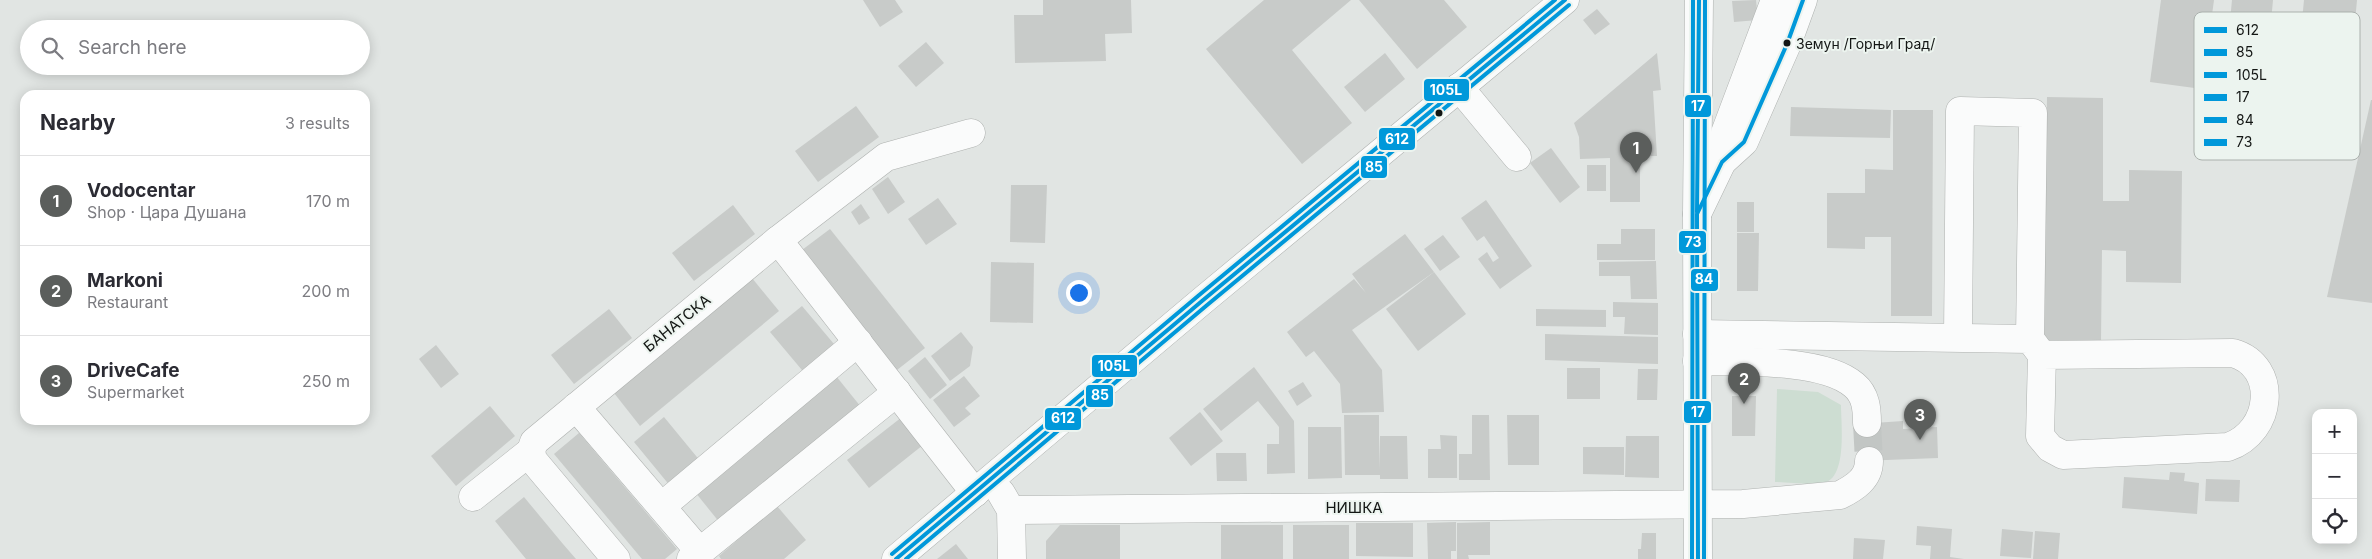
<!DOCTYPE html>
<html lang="en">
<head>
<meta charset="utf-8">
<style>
  :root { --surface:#fff; --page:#f7f7f7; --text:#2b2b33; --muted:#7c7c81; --line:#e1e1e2; --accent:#5b5e5c }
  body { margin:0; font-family:Inter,sans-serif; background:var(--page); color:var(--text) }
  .controls { position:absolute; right:15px; bottom:15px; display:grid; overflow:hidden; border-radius:10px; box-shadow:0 2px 12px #0003 }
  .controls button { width:45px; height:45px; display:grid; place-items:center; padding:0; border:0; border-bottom:1px solid var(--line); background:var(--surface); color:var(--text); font:25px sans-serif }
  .you { position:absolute; left:1078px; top:292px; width:18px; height:18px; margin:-12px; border:4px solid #fff; border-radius:50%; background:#1a73e8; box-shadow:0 0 0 8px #1a73e833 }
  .badge { display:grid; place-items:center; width:32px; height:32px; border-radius:50%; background:var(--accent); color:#fff; font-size:16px; font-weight:700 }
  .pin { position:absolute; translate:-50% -41px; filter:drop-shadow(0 1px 2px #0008) }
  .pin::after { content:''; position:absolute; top:26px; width:18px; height:15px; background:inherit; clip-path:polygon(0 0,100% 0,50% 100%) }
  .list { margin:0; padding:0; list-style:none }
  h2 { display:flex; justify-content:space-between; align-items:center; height:65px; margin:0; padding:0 20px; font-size:21px }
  h2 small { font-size:16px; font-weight:400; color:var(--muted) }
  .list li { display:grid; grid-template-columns:32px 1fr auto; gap:15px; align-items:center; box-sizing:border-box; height:90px; padding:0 20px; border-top:1px solid var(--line) }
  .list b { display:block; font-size:19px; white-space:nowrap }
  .list p { margin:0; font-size:16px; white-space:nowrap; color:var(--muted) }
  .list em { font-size:16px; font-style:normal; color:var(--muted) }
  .icon { flex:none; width:28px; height:28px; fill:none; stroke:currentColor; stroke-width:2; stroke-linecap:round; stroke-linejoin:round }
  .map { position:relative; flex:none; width:2372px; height:559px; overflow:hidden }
  .search { position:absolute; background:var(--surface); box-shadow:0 2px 12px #0003; left:20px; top:20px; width:350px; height:55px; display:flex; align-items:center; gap:12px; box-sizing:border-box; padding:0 18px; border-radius:28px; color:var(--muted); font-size:19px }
  .panel { position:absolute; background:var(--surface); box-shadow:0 2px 12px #0003; left:20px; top:90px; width:350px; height:335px; border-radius:15px }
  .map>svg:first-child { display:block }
  .green { fill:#cdddd2 }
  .building { fill:#c8cbc9 }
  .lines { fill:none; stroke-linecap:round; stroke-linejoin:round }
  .minor-tunnel { stroke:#c2c6c4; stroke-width:28; stroke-dasharray:28 14; stroke-linecap:butt }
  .minor-casing { stroke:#aeb1af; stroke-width:29 }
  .major-casing { stroke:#aeb1af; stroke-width:29 }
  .minor { stroke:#fafbfb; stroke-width:28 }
  .major { stroke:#fafbfb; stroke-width:28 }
  .bus-1-casing { stroke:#ecf4ef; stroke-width:8 }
  .bus-2-casing { stroke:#ecf4ef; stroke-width:8 }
  .bus-3-casing { stroke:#ecf4ef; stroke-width:8 }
  .bus-4-casing { stroke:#ecf4ef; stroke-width:8 }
  .bus-5-casing { stroke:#ecf4ef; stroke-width:8 }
  .bus-6-casing { stroke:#ecf4ef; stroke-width:8 }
  .bus-1 { stroke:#0098da; stroke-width:4 }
  .bus-2 { stroke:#0098da; stroke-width:4 }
  .bus-3 { stroke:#0098da; stroke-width:4 }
  .bus-4 { stroke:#0098da; stroke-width:4 }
  .bus-5 { stroke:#0098da; stroke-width:4 }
  .bus-6 { stroke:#0098da; stroke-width:4 }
  .bus-dot { fill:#131614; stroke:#ecf4ef; stroke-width:2 }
  .labels { text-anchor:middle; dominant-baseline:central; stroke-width:4; stroke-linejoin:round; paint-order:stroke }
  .bus-label { font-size:14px; fill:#131614; stroke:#ecf4ef; text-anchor:start }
  .street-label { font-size:15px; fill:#131614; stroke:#ecf4ef }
  .key { fill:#ecf4ef; stroke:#abb1ad; stroke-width:1 }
  .key-label { font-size:14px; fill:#131614 }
  .line-badge { stroke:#ecf4ef; stroke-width:2 }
  .badge-label { font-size:14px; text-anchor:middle; font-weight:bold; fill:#fff }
</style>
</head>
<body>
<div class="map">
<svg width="2372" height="559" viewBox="0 0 2372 559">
  <rect width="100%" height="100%" fill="#e1e5e3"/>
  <path class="green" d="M1777,389L1818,392L1841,405C1841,423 1847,475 1826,482C1814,486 1789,482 1775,482Z"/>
  <g class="building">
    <polygon points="863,0 895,0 903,12 880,27"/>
    <polygon points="1043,0 1131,0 1132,33 1105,34 1106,61 1015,63 1014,15 1043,15"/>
    <polygon points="1264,0 1351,0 1292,50 1352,123 1302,164 1206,49"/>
    <polygon points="1359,0 1444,0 1467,27 1417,69"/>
    <polygon points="1756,0 1758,20 1734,22 1732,1"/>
    <polygon points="2161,0 2214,0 2202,89 2150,82"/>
    <polygon points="2232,0 2273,0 2262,118 2221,114"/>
    <polygon points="2304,0 2357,0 2345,129 2292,124"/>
    <polygon points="1597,9 1610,24 1595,35 1583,20"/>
    <polygon points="926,42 944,63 916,87 898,66"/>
    <polygon points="1385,53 1405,79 1365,112 1344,87"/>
    <polygon points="1657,53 1661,90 1653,91 1657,156 1640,156 1640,202 1610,202 1610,158 1580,159 1579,137 1574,123"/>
    <polygon points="2047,97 2103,98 2103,201 2129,201 2129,170 2182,171 2181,283 2126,282 2126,251 2102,250 2101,341 2044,340"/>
    <polygon points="2371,100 2372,100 2372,303 2327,297"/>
    <polygon points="856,106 879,137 818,182 795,151"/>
    <polygon points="1791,107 1891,110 1890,138 1790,136"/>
    <polygon points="1893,110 1933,110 1932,316 1891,316 1891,237 1865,237 1865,249 1827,248 1827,193 1865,193 1865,169 1893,170"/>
    <polygon points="1551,148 1580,187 1560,203 1530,163"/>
    <rect x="1587" y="165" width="19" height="26"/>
    <polygon points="888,177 905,202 888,214 872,189"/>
    <polygon points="1011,185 1047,185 1045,243 1010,242"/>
    <polygon points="938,198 957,224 926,245 908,219"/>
    <polygon points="1486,200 1532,266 1500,289 1478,259 1487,252 1493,262 1499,258 1484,236 1477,241 1461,218"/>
    <rect x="1737" y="202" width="17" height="30"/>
    <polygon points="861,204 870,218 859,225 851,212"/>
    <polygon points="733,205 755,234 694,281 672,253"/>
    <polygon points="830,229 925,348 897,370 802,250"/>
    <polygon points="1621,229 1655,229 1655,260 1597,260 1597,244 1621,244"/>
    <polygon points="1737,233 1759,233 1758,291 1737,291"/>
    <polygon points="1405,234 1434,272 1352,330 1382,370 1384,412 1342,413 1340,384 1314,351 1306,357 1287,332 1354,279 1366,293 1352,274"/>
    <polygon points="1443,235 1460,257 1440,271 1424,249"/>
    <polygon points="1656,261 1657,299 1631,299 1630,276 1599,276 1599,262"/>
    <polygon points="991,262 1034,263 1033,323 990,322"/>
    <polygon points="1434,272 1466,314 1418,351 1386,309"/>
    <polygon points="752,278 779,311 640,426 614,393"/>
    <polygon points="1613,302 1658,303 1658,335 1624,334 1625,317 1613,317"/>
    <polygon points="802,306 839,350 807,376 770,332"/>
    <polygon points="609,309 632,338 574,384 551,355"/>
    <polygon points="1536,309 1606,310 1606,327 1536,326"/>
    <polygon points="961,332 973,347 970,366 950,381 931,356"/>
    <polygon points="1545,334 1658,337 1658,364 1545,360"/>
    <polygon points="436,345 459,374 441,388 419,359"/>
    <polygon points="925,357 947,385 930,399 908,371"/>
    <polygon points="1254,367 1294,421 1295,473 1267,474 1267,444 1279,444 1279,427 1258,401 1221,431 1203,409"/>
    <rect x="1567" y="368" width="33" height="31"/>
    <polygon points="1638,369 1658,369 1657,400 1637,400"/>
    <polygon points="832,371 861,407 720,523 691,487"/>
    <polygon points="964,376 980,396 965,408 971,414 954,427 933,400"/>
    <polygon points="1303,382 1312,396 1297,406 1288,391"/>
    <polygon points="1732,396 1756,396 1755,436 1732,436"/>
    <polygon points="490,406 515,436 456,486 431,456"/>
    <polygon points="1200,412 1223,441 1191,466 1169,438"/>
    <polygon points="1344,415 1379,415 1379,470 1380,436 1407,436 1408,479 1380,479 1380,475 1345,475"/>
    <polygon points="1472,415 1489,415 1490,480 1459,480 1459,454 1472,454"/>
    <polygon points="1507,415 1539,415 1539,465 1508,465"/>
    <polygon points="664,417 701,462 671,487 634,442"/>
    <polygon points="902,417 923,445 869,488 847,460"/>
    <polygon points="1903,421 1903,429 1937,427 1938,458 1861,461 1859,424"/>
    <polygon points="1308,427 1341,427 1342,478 1308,479"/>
    <polygon points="579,433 677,549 665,559 642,559 554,454"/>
    <polygon points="1440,435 1457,436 1457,478 1428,478 1428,449 1441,449"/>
    <polygon points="1626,436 1659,436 1659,478 1625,477"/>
    <polygon points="1583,447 1624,447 1624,475 1583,474"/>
    <polygon points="1216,453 1246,453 1247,481 1217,481"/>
    <polygon points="2170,472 2185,473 2184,481 2199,483 2197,514 2122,508 2124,477 2169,480"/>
    <polygon points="2206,479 2240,480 2239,502 2205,501"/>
    <polygon points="524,497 563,544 576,559 526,559 495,521"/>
    <polygon points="777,506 806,540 784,559 721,559 719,556"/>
    <polygon points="1456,522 1456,551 1451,551 1451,559 1428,559 1427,523"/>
    <polygon points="1490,522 1490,555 1468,555 1469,559 1457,559 1457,523"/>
    <polygon points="1356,523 1413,523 1413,557 1356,556"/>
    <polygon points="1060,525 1120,525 1120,559 1046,559 1046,541"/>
    <rect x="1221" y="525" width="62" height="34"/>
    <rect x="1293" y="525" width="56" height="34"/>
    <polygon points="1917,526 1952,529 1950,557 1964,559 1930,559 1931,546 1916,545"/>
    <polygon points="2002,529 2033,532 2031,558 2000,556"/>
    <polygon points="2035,531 2060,533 2058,559 2033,559"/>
    <polygon points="1642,533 1656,533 1656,559 1638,559 1638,549 1641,549"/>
    <polygon points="1854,538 1885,540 1883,559 1853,559"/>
    <polygon points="956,544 968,559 937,559"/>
  </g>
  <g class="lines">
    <polyline class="minor-tunnel" points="1867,423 1869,461"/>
    <g class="minor-casing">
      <g id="minor">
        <polyline points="1459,87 1517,157"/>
        <polyline points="1722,162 1725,133 1775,0"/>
        <polyline points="1697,214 1722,162 1744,142 1787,44 1803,0"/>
        <polyline points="778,240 975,493"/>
        <path d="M1697,334L2030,339L2042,355L2040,436L2050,448L2063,455L2228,447C2273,432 2279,366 2233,353L2042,355"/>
        <polyline points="1958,337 1960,111 2033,113 2030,339"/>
        <path d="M1697,361C1738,362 1823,358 1854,385C1866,395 1867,409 1867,423"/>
        <polyline points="576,407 700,552"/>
        <polyline points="1001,493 1011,510 1012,559"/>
        <polyline points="473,497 531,451"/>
        <polyline points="662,506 858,342"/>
        <path d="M1011,510L1743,504L1840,495C1854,488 1869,479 1869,461"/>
        <polyline points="616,559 533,460 531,451 534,442 778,240 886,157 971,133"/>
        <polyline points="691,559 897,392"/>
        <polyline points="896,559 1202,301 1565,0"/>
      </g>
    </g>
    <g class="major-casing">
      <polyline id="major" points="1698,559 1697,214 1699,0"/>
    </g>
    <use href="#minor" class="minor"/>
    <use href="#major" class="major"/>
    <g class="bus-1-casing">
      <polyline id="bus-1" points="896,559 1202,301 1565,0"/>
    </g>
    <g class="bus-2-casing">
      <polyline id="bus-2" points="906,559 1206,306 1569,5"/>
    </g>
    <g class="bus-3-casing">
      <polyline id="bus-3" points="892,554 1198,296 1555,0"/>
    </g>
    <g class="bus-4-casing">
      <g id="bus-4">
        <polyline points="1697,212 1699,0"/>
        <polyline points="1698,559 1697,214 1722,162 1744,142 1787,44 1803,0"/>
      </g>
    </g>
    <g class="bus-5-casing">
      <polyline id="bus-5" points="1704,559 1705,0"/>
    </g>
    <g class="bus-6-casing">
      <polyline id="bus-6" points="1692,559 1693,0"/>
    </g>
    <use href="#bus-1" class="bus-1"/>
    <use href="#bus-2" class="bus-2"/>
    <use href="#bus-3" class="bus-3"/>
    <use href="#bus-4" class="bus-4"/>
    <use href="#bus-5" class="bus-5"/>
    <use href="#bus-6" class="bus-6"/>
  </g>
  <g class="bus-dot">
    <circle cx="1787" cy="43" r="4.5"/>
    <circle cx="1439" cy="113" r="4.5"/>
  </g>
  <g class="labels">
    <g class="bus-label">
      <text x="1796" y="43">Земун /Горњи Град/</text>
    </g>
    <g class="street-label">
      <text transform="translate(677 323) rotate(-39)">БАНАТСКА</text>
      <text x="1354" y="507">НИШКА</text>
    </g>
  </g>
  <rect x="2194" y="12" width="166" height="148" rx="8" class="key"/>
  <rect x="2204" y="27" width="23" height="6" fill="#0098da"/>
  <rect x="2204" y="49" width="23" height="7" fill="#0098da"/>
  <rect x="2204" y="72" width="23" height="6" fill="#0098da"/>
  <rect x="2204" y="94" width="23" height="7" fill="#0098da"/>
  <rect x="2204" y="117" width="23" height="6" fill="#0098da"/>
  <rect x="2204" y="139" width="23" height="7" fill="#0098da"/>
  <g class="key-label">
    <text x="2236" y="35">612</text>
    <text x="2236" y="57">85</text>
    <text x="2236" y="80">105L</text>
    <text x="2236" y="102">17</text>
    <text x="2236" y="125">84</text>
    <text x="2236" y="147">73</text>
  </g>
  <g class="line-badge">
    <rect x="1423" y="78" width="47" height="24" rx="5" fill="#0098da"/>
    <rect x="1684" y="94" width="28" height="24" rx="5" fill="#0098da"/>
    <rect x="1378" y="127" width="38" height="24" rx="5" fill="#0098da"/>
    <rect x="1360" y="155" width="28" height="24" rx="5" fill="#0098da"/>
    <rect x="1678" y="230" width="29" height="24" rx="5" fill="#0098da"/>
    <rect x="1690" y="268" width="29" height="24" rx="5" fill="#0098da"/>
    <rect x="1091" y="354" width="47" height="24" rx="5" fill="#0098da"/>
    <rect x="1085" y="384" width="29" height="24" rx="5" fill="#0098da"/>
    <rect x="1683" y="400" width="29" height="24" rx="5" fill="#0098da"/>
    <rect x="1044" y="407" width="38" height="24" rx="5" fill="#0098da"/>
  </g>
  <g class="badge-label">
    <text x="1446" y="95">105L</text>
    <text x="1698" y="111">17</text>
    <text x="1397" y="144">612</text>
    <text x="1374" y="172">85</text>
    <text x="1693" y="247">73</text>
    <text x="1704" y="284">84</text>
    <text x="1114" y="371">105L</text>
    <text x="1100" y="400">85</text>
    <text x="1698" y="417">17</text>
    <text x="1063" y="423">612</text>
  </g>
</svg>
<div class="controls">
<button>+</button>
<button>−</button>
<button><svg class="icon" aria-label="locate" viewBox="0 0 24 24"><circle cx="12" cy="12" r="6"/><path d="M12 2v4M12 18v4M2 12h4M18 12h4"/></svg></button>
</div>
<div class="you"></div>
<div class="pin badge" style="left:1636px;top:173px">1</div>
<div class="pin badge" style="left:1744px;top:404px">2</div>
<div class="pin badge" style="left:1920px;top:440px">3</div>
<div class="search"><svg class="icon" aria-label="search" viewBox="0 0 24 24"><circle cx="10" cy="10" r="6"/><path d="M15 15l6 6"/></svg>Search here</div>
<section class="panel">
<h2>Nearby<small>3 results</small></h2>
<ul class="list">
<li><span class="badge">1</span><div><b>Vodocentar</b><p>Shop · Цара Душана</p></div><em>170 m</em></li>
<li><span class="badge">2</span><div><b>Markoni</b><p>Restaurant</p></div><em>200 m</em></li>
<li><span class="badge">3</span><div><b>DriveCafe</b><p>Supermarket</p></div><em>250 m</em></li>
</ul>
</section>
</div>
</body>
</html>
